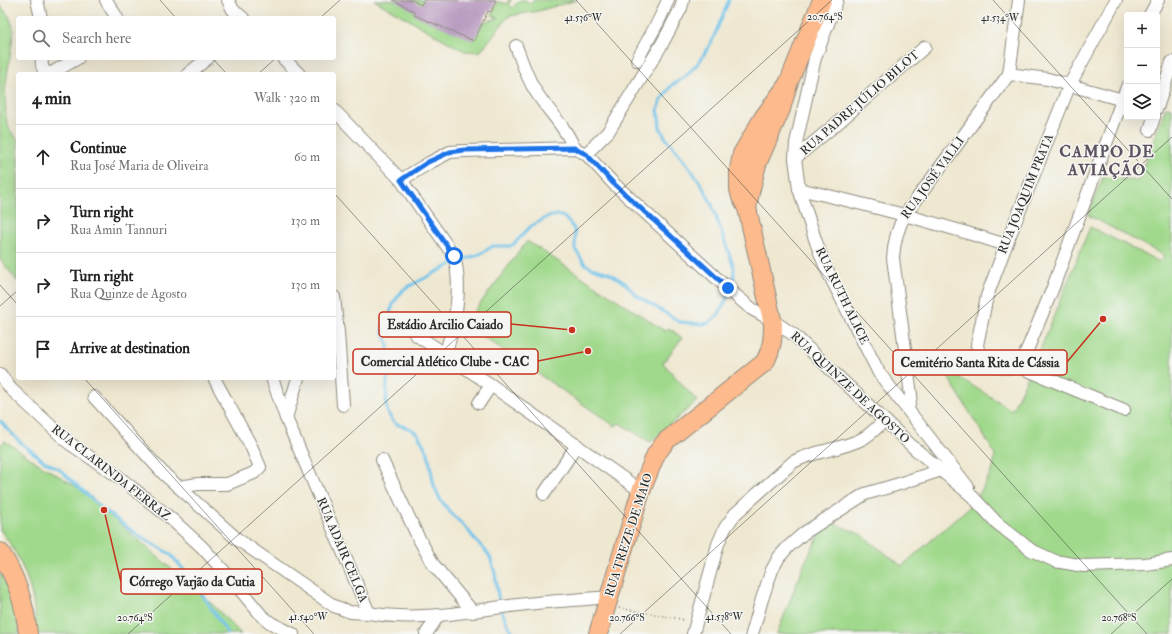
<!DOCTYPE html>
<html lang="en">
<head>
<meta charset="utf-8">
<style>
  :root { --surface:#fff; --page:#f6f6f6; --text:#222; --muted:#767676; --line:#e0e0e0 }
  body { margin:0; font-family:"IM FELL Double Pica",serif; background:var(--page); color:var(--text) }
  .controls { position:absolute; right:12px; top:12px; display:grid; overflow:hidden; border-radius:4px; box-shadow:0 4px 16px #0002 }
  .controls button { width:36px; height:36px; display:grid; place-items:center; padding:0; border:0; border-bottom:1px solid var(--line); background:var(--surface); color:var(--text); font:20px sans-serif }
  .stop { position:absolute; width:12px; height:12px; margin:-9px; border:3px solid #1a73e8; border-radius:50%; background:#fff }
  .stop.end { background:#1a73e8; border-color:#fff; box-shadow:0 1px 4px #0008 }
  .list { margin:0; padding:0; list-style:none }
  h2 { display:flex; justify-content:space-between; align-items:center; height:52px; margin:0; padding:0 16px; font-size:17px }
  h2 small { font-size:13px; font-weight:400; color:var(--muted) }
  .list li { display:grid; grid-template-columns:26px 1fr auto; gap:12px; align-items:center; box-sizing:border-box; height:64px; padding:0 16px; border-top:1px solid var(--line) }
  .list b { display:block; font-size:15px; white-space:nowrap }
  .list p { margin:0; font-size:13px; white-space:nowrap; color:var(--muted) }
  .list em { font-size:13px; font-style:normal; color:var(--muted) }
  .icon { flex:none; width:22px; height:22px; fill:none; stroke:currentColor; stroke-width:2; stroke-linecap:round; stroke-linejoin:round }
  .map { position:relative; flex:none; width:1172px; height:634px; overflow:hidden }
  .search { position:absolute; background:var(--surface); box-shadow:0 4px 16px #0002; left:16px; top:16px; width:320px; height:44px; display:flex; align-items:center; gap:10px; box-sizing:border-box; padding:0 14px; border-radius:4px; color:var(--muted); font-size:15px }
  .panel { position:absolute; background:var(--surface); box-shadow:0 4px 16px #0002; left:16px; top:72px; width:320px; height:308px; border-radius:4px }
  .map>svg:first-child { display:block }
  .green { fill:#a0d98c; stroke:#66825c }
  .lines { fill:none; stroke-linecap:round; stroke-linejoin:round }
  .stream { stroke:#6dc2ea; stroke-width:3 }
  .building { fill:#b99bc1 }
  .minor-casing { stroke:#8d8a7e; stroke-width:14 }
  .highway-casing { stroke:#8d8a7e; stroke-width:20 }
  .path { stroke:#8d8a7e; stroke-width:2; stroke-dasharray:1 3; stroke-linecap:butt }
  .minor { stroke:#fff; stroke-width:12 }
  .highway { stroke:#fcba8d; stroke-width:18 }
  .route { stroke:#1a73e8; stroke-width:5 }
  .ticks { fill:none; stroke:#2b2b2b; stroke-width:1; stroke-opacity:0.45 }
  .labels { text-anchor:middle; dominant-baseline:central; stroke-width:3; stroke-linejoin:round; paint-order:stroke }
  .street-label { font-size:12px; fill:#2b2b2b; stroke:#f6f6f2 }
  .district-label { font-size:16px; font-weight:bold; letter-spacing:1px; fill:#5d5260; stroke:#f6f6f2 }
  .ticks-label { font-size:10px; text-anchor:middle; fill:#2b2b2b; stroke:#f6f6f2; stroke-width:3; stroke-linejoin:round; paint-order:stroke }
  .leader { fill:none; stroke:#c8321e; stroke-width:1.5 }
  .callout-dot { fill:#c8321e; stroke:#f6f6f2; stroke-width:1.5 }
  .callout { fill:#f6f6f2; stroke:#c8321e; stroke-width:1.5 }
  .callout-label { font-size:13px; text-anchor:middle; font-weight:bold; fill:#2b2b2b }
</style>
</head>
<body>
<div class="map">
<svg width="1172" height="634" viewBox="0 0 1172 634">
  <rect width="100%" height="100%" fill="#f6f6f2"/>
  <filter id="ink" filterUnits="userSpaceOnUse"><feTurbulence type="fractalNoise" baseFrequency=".025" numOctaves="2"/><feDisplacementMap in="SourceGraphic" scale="8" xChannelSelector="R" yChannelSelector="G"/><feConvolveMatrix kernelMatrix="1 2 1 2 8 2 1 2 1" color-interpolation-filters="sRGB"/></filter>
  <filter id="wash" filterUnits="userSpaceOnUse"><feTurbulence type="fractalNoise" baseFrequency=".012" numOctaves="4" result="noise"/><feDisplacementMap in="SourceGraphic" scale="16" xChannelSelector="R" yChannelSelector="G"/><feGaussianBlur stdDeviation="0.9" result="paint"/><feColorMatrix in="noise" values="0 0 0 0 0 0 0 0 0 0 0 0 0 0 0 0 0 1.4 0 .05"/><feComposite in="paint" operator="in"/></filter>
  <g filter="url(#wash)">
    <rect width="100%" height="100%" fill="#efe8d1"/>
    <g class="green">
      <polygon points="374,0 424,0 423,2 482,23 498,18 492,15 498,1 506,4 509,0 512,0 508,4 512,8 520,0 526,0 530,4 533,0 577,0 538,11 510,16 506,19 480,52 464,51"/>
      <polygon points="0,5 9,16 14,30 5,90 6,118 10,130 18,140 18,282 0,259"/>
      <polygon points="1166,107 1172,108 1172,634 777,634 804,564 827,521 860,534 902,566 975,502 993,469 995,454 942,367 1012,410 1036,360 1090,227 1160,262 1165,256 1088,215 1103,177 1138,181"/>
      <polygon points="527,241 665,331 669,328 682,338 663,363 697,401 650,442 619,423 615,426 465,324"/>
      <path d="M5,441L39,464L87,493L111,516L214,606L241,634H36C35,623 35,611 33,600C28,575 16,549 0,530V445Z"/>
      <polygon points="0,571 11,596 20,634 0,634"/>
    </g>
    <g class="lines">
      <g class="stream">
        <polyline points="729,0 712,41 700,61 685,77 672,85 661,100 658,110 660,127 665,137 688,165 703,187 712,205 734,268 733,288"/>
        <polyline points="457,262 478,255 493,246 510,246 514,244 530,227 547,217 557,215 564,217 573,227 575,233 575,249 585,264 592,268 609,273 625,283 636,295 680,322 701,324 709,323 719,314 729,294"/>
        <polyline points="452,264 404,289 394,302 388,318 383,325 383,332 386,338 388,345 388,365 386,405 388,413 392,420 396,424 411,429 417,433 428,453 434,486 440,499 450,512 468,530 476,541 485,550 490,557 495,573 499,604"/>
        <polyline points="0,421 20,442 44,461 59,469 104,510 139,536 170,554 193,580 228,634"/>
        <polyline points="501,609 507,623 514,634"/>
      </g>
    </g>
    <g id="blocks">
      <polygon class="building" points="393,0 412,0 421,5 424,0 496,0 491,12 488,11 474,41 414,15 415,12"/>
    </g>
  </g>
  <g filter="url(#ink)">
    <use href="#blocks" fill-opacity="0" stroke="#8d8a7e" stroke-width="1"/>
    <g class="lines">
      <g class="minor-casing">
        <g id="minor">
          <polyline points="37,0 41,18"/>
          <polyline points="106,0 117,18"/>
          <polyline points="228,0 233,10 243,18"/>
          <polyline points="837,0 815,58 796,143 795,158 799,189 816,242 826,268 879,373 968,487"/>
          <path d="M1116,0L1070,84L1006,245L987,296L977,345C980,367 1001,369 1020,367L1124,410"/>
          <polyline points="1150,15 1158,0"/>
          <path d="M516,46C522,62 527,78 536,92C548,111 566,127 574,148"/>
          <path d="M42,58C41,66 42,71 50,74"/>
          <polyline points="283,58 299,74"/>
          <polyline points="637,60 659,20 668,0"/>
          <polyline points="50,74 78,58"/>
          <polyline points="188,74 208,58"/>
          <polyline points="1009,74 1019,0"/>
          <polyline points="1157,108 1172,62"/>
          <path d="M334,110L401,180L454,256C463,290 455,323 445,355"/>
          <polyline points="1150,130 1154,117"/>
          <polyline points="586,154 608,132 662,44 681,8 683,0"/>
          <polyline points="795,158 841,120 925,47"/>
          <polyline points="401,180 429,163 450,152 464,151 574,148 586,154 613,183 735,295 752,309 772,320 794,335 914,448 971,495 997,523 1031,550 1055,561 1084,566 1145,564 1172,560"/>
          <path d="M799,189C869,205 938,223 1006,245"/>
          <polyline points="334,297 338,333 343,405"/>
          <polyline points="415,334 491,385 641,491"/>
          <polyline points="1020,367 1052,290 1127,87"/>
          <polyline points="0,374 11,389 69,443 116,475 169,517 201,546 232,580 262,616 271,623 293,634"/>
          <path d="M272,378L286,418L369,613C419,622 468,611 518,605C548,601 579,600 609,597"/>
          <polyline points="94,397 164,474 237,539 334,606 350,612 369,613"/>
          <polyline points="479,403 491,385"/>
          <path d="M908,409L911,395L893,258C894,242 897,229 905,215L1009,74L1048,79L1123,100"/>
          <polyline points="286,418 298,378"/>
          <polyline points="382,460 417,535 433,564 473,612"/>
          <polyline points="179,487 198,484 227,484 254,473 260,467 251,446 214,378"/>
          <polyline points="544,494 577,445"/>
          <polyline points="426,634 438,616"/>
          <path d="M693,634L718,544L725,528L735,514L793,462C815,450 841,450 862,439C870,435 877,427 884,421"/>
          <polyline points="752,634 762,599 772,570 779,557 788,547 804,533 865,494 899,484 941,470"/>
        </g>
      </g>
      <g class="highway-casing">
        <g id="highway">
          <polyline points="747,208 750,192 757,164 781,109 788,84 822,0"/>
          <path d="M0,552C17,578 25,604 28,634"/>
          <path d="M598,634L641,491L656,454L666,441L765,362C772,348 773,339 773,324L747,208L741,197L739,189V170L742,154L763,118L788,84"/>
        </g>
      </g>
      <polyline class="path" points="619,608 686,620"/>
      <use href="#minor" class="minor"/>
      <use href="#highway" class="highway"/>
    </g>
  </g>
  <g class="lines" filter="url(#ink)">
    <polyline class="route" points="454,256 401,180 428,162 450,152 464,150 574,148 586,154 613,183 728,288"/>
  </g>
  <path class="ticks" d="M160,0L176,18M576,0L1147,634M993,0L1172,199M320,18L340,0M212,58L227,74M258,74L276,58M334,193L731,634M0,285L18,305M0,306L18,290M84,378L314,634M128,634L832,0M620,634L1172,137M1111,634L1172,579"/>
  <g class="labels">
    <g class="street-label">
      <text transform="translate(860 103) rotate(-41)">RUA PADRE JÚLIO BILOT</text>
      <text transform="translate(933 178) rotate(-54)">RUA JOSÉ VALLI</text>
      <text transform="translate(1026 194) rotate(-68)">RUA JOAQUIM PRATA</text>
      <text transform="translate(842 296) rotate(64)">RUA RUTH ALICE</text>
      <text transform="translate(850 388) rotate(43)">RUA QUINZE DE AGOSTO</text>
      <text transform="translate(111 473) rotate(38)">RUA CLARINDA FERRAZ</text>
      <text transform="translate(629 535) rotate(-72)">RUA TREZE DE MAIO</text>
      <text transform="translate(342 550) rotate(67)">RUA ADAIR CELGA</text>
    </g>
    <g class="district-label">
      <text x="1107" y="152">CAMPO DE<tspan x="1107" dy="18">AVIAÇÃO</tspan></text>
    </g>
  </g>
  <g class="ticks-label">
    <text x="825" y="20">20.764°S</text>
    <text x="583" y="21">41.536°W</text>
    <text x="1000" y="21">41.534°W</text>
    <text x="308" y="620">41.540°W</text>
    <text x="724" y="620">41.538°W</text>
    <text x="135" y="621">20.764°S</text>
    <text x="627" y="621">20.766°S</text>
    <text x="1119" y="621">20.768°S</text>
  </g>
  <path class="leader" d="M572 330L511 324M588 351L538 361M1103 319L1067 362M104 510L121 582"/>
  <g class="callout-dot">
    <circle cx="572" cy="330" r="4"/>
    <circle cx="588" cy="351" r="4"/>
    <circle cx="1103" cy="319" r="4"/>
    <circle cx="104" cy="510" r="4"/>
  </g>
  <g class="callout">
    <rect x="379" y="312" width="132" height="25" rx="4"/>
    <rect x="353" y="349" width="185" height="25" rx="4"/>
    <rect x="893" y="350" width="174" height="25" rx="4"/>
    <rect x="121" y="569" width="141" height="25" rx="4"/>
  </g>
  <g class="callout-label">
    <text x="445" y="329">Estádio Arcilio Caiado</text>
    <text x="445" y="366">Comercial Atlético Clube - CAC</text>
    <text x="980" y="367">Cemitério Santa Rita de Cássia</text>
    <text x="192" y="586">Córrego Varjão da Cutia</text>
  </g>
</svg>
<div class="controls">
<button>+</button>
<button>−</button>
<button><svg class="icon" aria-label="layers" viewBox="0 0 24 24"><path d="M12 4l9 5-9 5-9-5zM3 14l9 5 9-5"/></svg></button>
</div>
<div class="stop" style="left:454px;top:256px"></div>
<div class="stop end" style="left:728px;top:288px"></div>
<div class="search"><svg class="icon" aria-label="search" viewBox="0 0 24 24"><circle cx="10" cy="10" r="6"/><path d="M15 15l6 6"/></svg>Search here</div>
<section class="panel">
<h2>4 min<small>Walk · 320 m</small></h2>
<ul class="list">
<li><svg class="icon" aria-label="ahead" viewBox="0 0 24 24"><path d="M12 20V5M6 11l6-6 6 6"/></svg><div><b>Continue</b><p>Rua José Maria de Oliveira</p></div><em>60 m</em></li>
<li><svg class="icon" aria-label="right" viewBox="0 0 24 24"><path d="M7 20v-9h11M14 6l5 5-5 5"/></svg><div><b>Turn right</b><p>Rua Amin Tannuri</p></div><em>130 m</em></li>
<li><svg class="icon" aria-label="right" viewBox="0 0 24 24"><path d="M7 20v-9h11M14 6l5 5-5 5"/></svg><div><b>Turn right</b><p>Rua Quinze de Agosto</p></div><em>130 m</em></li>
<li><svg class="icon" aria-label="arrive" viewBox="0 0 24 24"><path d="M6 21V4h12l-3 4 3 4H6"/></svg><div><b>Arrive at destination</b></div></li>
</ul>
</section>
</div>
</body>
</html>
